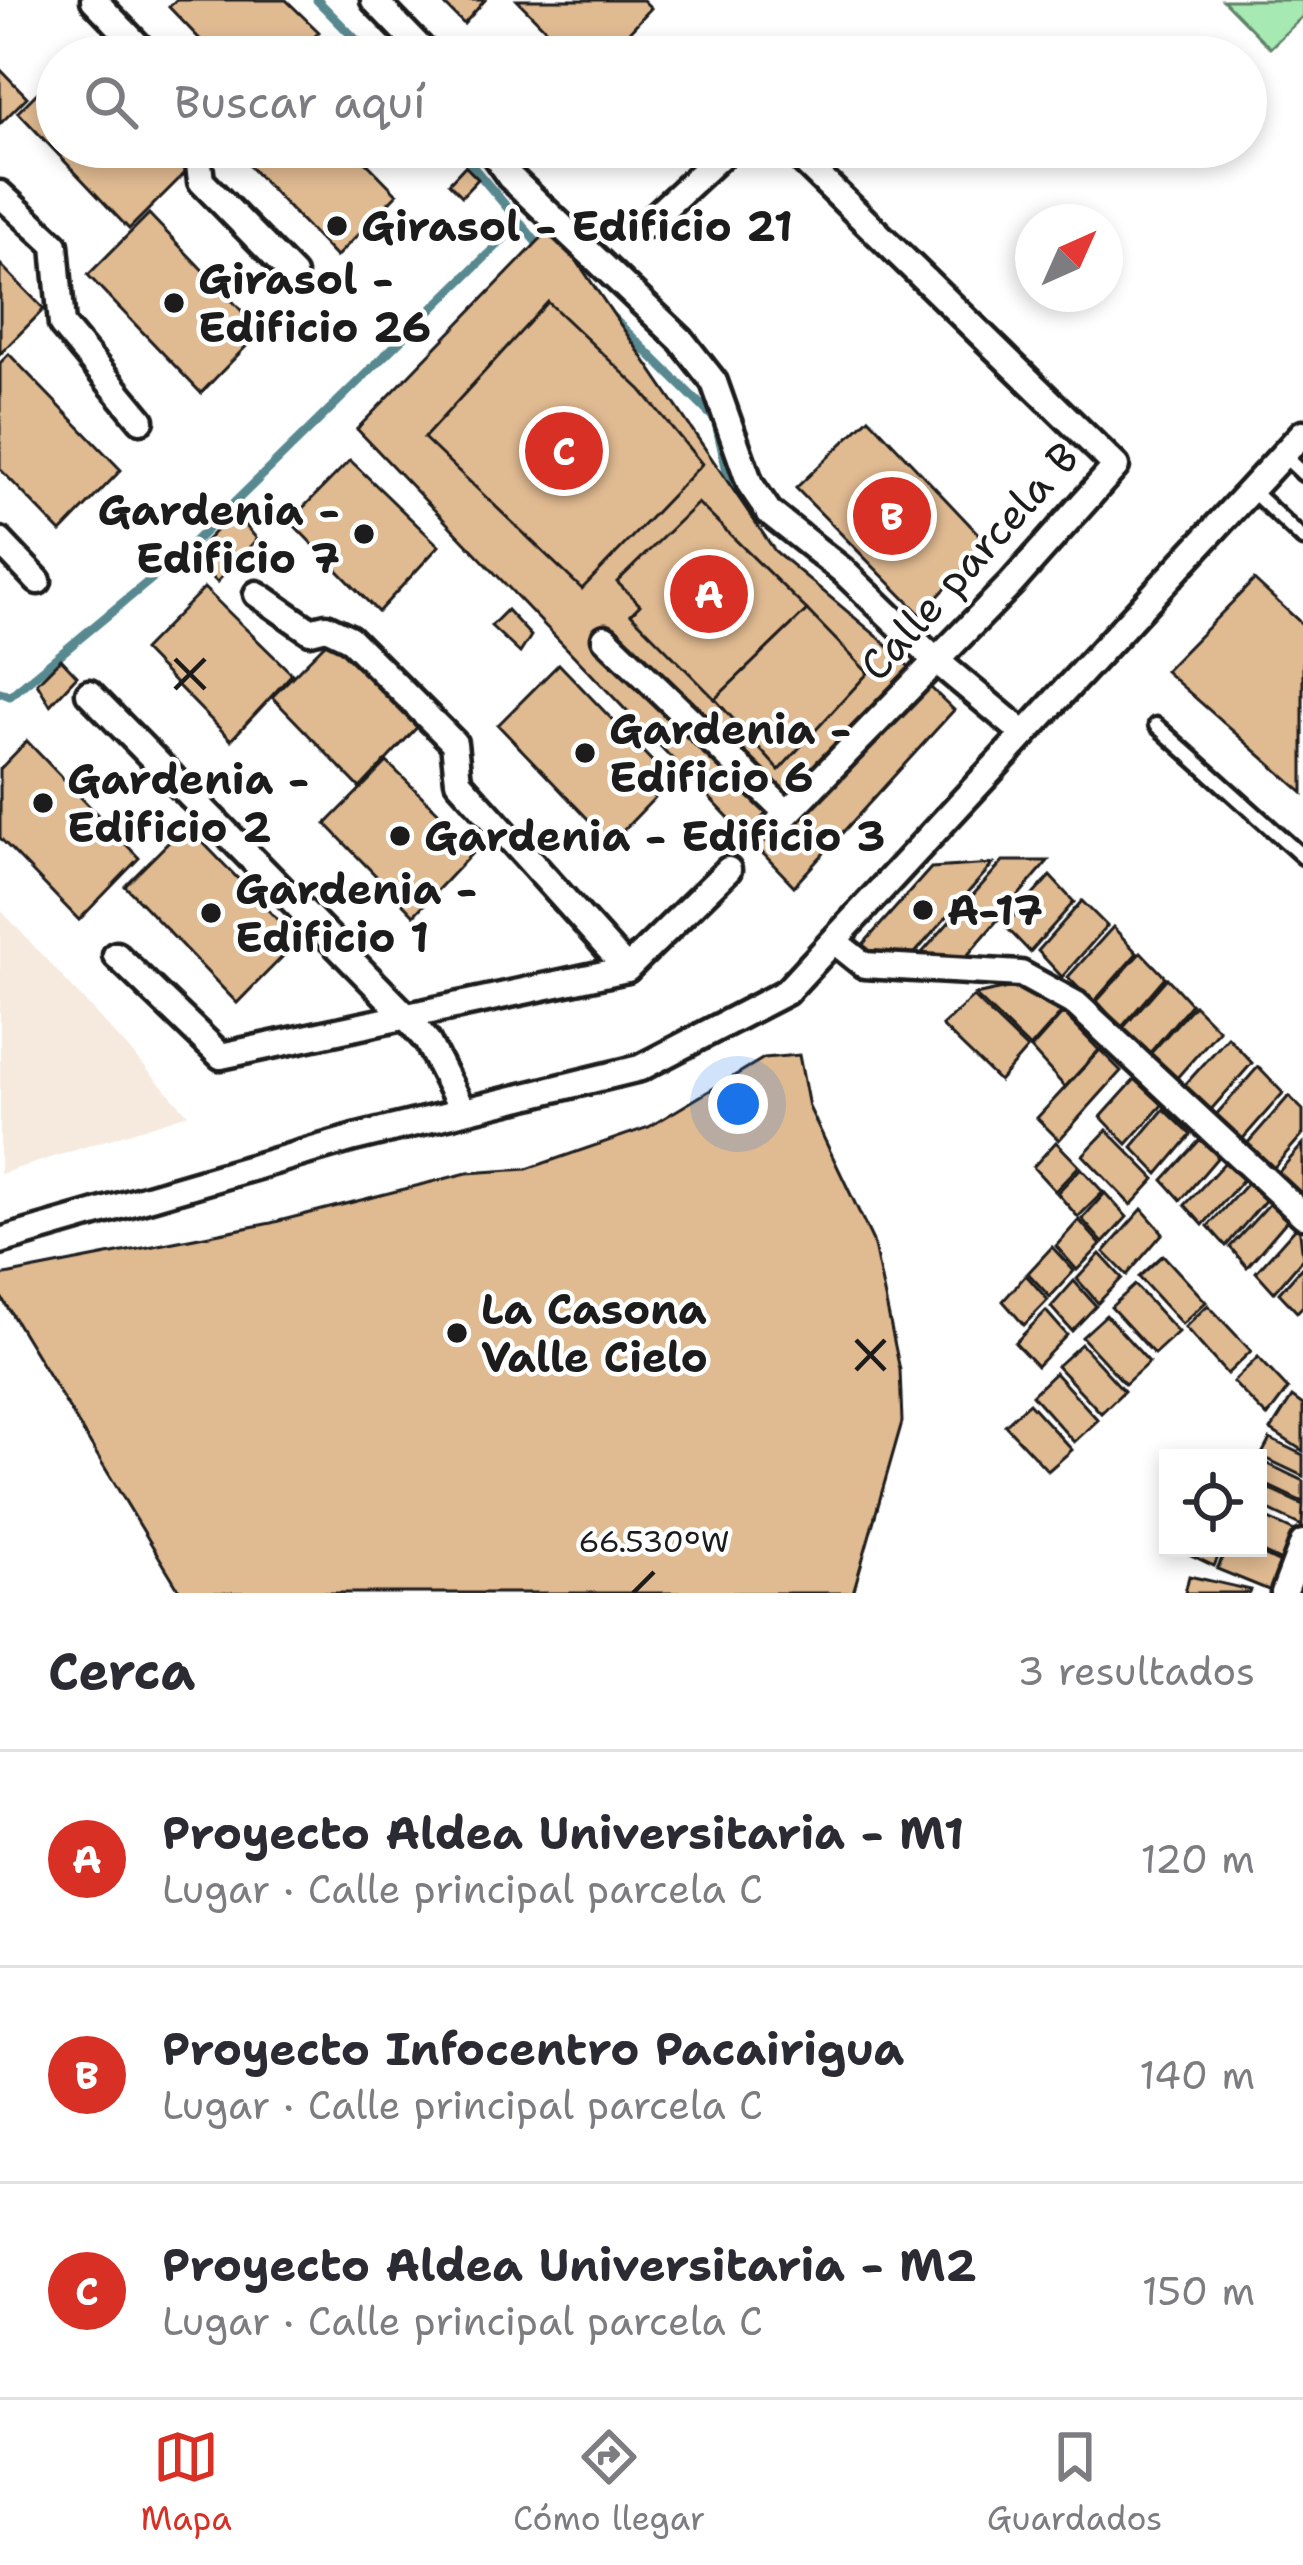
<!DOCTYPE html>
<html lang="es">
<head>
<meta charset="utf-8">
<style>
  :root { --surface:#fff; --page:#f7f7f7; --text:#2b2b33; --muted:#7c7c81; --line:#e1e1e2; --accent:#d93025 }
  body { margin:0; font-family:"Shantell Sans",sans-serif; background:var(--page); color:var(--text) }
  .controls { position:absolute; right:36px; bottom:36px; display:grid; overflow:hidden; border-radius:0px; box-shadow:0 6px 18px #0003 }
  .controls button { width:108px; height:108px; display:grid; place-items:center; padding:0; border:0; border-bottom:3px solid var(--line); background:var(--surface); color:var(--text); font:60px sans-serif }
  .compass { position:absolute; left:1015px; top:204px; width:108px; height:108px; border-radius:50%; background:var(--surface); box-shadow:0 6px 18px #0003; rotate:45deg }
  .you { position:absolute; left:738px; top:1104px; width:42px; height:42px; margin:-30px; border:9px solid #fff; border-radius:50%; background:#1a73e8; box-shadow:0 0 0 18px #1a73e833 }
  .badge { display:grid; place-items:center; width:78px; height:78px; border-radius:50%; background:var(--accent); color:#fff; font-size:39px; font-weight:700 }
  .pin { position:absolute; translate:-50% -50%; border:6px solid #fff; box-shadow:0 3px 12px #0006 }
  .list { margin:0; padding:0; list-style:none }
  h2 { display:flex; justify-content:space-between; align-items:center; height:156px; margin:0; padding:0 48px; font-size:51px }
  h2 small { font-size:39px; font-weight:400; color:var(--muted) }
  .list li { display:grid; grid-template-columns:78px 1fr auto; gap:36px; align-items:center; box-sizing:border-box; height:216px; padding:0 48px; border-top:3px solid var(--line) }
  .list b { display:block; font-size:45px; white-space:nowrap }
  .list p { margin:0; font-size:39px; white-space:nowrap; color:var(--muted) }
  .list em { font-size:39px; font-style:normal; color:var(--muted) }
  .icon { flex:none; width:66px; height:66px; fill:none; stroke:currentColor; stroke-width:2; stroke-linecap:round; stroke-linejoin:round }
  .map { position:relative; flex:none; width:1303px; height:1593px; overflow:hidden }
  .search { position:absolute; background:var(--surface); box-shadow:0 6px 18px #0003; left:36px; right:36px; top:36px; height:132px; display:flex; align-items:center; gap:30px; box-sizing:border-box; padding:0 42px; border-radius:66px; color:var(--muted); font-size:45px }
  .sheet { height:804px; background:var(--surface) }
  nav { display:flex; justify-content:space-around; align-items:center; box-sizing:border-box; height:168px; border-top:3px solid var(--line); background:var(--surface); font-size:33px; color:var(--muted) }
  nav a { display:grid; justify-items:center; gap:6px }
  nav .on { color:var(--accent) }
  .map>svg:first-child { display:block }
  .built { fill:#f6eade }
  .green { fill:#a6e9b3; stroke:#618268; stroke-width:3 }
  .lines { fill:none; stroke-linecap:round; stroke-linejoin:round }
  .stream { stroke:#598990; stroke-width:9 }
  .building { fill:#e0ba91; stroke:#1c1c1c; stroke-width:3 }
  .service-casing { stroke:#1c1c1c; stroke-width:21 }
  .minor-casing { stroke:#1c1c1c; stroke-width:33 }
  .service { stroke:#fff; stroke-width:12 }
  .minor { stroke:#fff; stroke-width:24 }
  .ticks { fill:none; stroke:#1c1c1c; stroke-width:4.5 }
  .poi-dot { fill:#1c1c1c; stroke:#fff; stroke-width:4.5 }
  .labels { text-anchor:middle; dominant-baseline:central; stroke-width:9; stroke-linejoin:round; paint-order:stroke }
  .poi-label { font-size:42px; font-weight:bold; fill:#1c1c1c; stroke:#fff; text-anchor:start }
  .street-label { font-size:42px; fill:#1c1c1c; stroke:#fff }
  .ticks-label { font-size:30px; text-anchor:middle; fill:#1c1c1c; stroke:#fff; stroke-width:9; stroke-linejoin:round; paint-order:stroke }
</style>
</head>
<body>
<div class="map">
<svg width="1303" height="1593" viewBox="0 0 1303 1593">
  <rect width="100%" height="100%" fill="#fff"/>
  <filter id="ink" filterUnits="userSpaceOnUse"><feTurbulence type="fractalNoise" baseFrequency=".00833" numOctaves="2"/><feDisplacementMap in="SourceGraphic" scale="24" xChannelSelector="R" yChannelSelector="G"/><feConvolveMatrix kernelMatrix="1 2 1 2 8 2 1 2 1" color-interpolation-filters="sRGB"/></filter>
  <g filter="url(#ink)">
    <polygon class="built" points="0,909 188,1114 0,1174"/>
    <polygon class="green" points="1223,0 1303,0 1303,16 1270,48"/>
    <g class="lines">
      <g class="stream">
        <polyline points="317,0 373,57"/>
        <polyline points="456,147 543,250"/>
        <polyline points="611,316 715,419 732,493"/>
        <polyline points="0,692 10,696 184,552 520,223"/>
      </g>
    </g>
    <g class="building">
      <polygon points="176,0 286,0 319,32 295,57 217,57 169,7"/>
      <polygon points="440,0 485,0 464,24"/>
      <polygon points="517,0 643,0 651,8 606,57 573,57"/>
      <polygon points="0,69 27,97 0,124"/>
      <polygon points="57,73 57,147 171,147 191,167 129,229 18,112"/>
      <polygon points="231,147 351,147 397,194 336,257"/>
      <polygon points="465,166 478,179 462,196 449,183"/>
      <polygon points="149,214 261,331 201,393 88,275"/>
      <polygon points="553,226 775,551 878,637 954,710 794,886 357,429"/>
      <polygon points="0,264 44,309 0,354"/>
      <polygon points="548,302 641,390 702,464 582,589 424,438"/>
      <polygon points="9,354 121,470 61,532 0,469 0,363"/>
      <polygon points="869,418 987,543 921,615 796,488"/>
      <polygon points="350,460 439,546 378,612 290,521"/>
      <polygon points="698,503 807,610 715,699 631,614 640,605 617,582"/>
      <polygon points="234,512 257,539 217,582 191,556"/>
      <polygon points="1254,580 1303,625 1303,793 1165,671"/>
      <polygon points="204,588 292,674 231,740 143,650"/>
      <polygon points="507,610 531,636 520,653 491,626"/>
      <polygon points="807,610 868,673 779,770 715,699"/>
      <polygon points="333,636 422,722 360,788 272,697"/>
      <polygon points="61,659 77,676 50,705 37,683"/>
      <polygon points="559,664 671,781 611,843 498,725"/>
      <polygon points="27,741 139,858 79,920 0,838 0,769"/>
      <polygon points="387,762 476,849 414,915 326,824"/>
      <polygon points="186,825 298,941 237,1003 125,886"/>
      <polygon points="1003,861 1048,861 960,964 913,963"/>
      <polygon points="993,864 908,961 857,951 931,868"/>
      <polygon points="1050,876 1074,902 1030,952 1005,926"/>
      <polygon points="1082,901 1107,926 1062,977 1038,951"/>
      <polygon points="1113,927 1137,953 1093,1003 1068,977"/>
      <polygon points="1141,952 1165,977 1121,1028 1097,1001"/>
      <polygon points="1167,978 1191,1004 1148,1055 1123,1028"/>
      <polygon points="1022,985 1062,1012 1030,1048 975,995"/>
      <polygon points="973,997 1027,1049 999,1081 942,1026"/>
      <polygon points="1194,1005 1219,1030 1174,1081 1150,1054"/>
      <polygon points="1063,1013 1099,1050 1065,1087 1031,1049"/>
      <polygon points="1228,1037 1252,1063 1208,1113 1183,1087"/>
      <polygon points="1100,1050 1121,1071 1059,1140 1037,1118"/>
      <polygon points="799,1055 809,1107 873,1241 900,1370 902,1422 853,1593 181,1593 0,1295 0,1276 271,1223 467,1173 527,1169 649,1127 764,1058"/>
      <polygon points="1258,1067 1283,1093 1239,1143 1214,1117"/>
      <polygon points="1137,1077 1163,1104 1127,1144 1101,1117"/>
      <polygon points="1289,1096 1303,1110 1303,1134 1270,1172 1245,1146"/>
      <polygon points="1164,1109 1191,1135 1158,1174 1132,1147"/>
      <polygon points="1107,1130 1155,1179 1131,1205 1083,1155"/>
      <polygon points="1207,1132 1224,1150 1181,1200 1163,1180"/>
      <polygon points="1056,1142 1079,1166 1055,1191 1033,1167"/>
      <polygon points="1303,1144 1303,1199 1300,1201 1276,1175"/>
      <polygon points="1229,1158 1247,1175 1203,1225 1185,1205"/>
      <polygon points="1081,1168 1103,1192 1078,1217 1057,1193"/>
      <polygon points="1252,1178 1269,1196 1226,1246 1208,1226"/>
      <polygon points="1105,1193 1127,1217 1103,1243 1082,1219"/>
      <polygon points="1273,1200 1290,1217 1247,1267 1230,1247"/>
      <polygon points="1142,1209 1163,1233 1127,1275 1104,1252"/>
      <polygon points="1079,1220 1101,1245 1077,1270 1056,1246"/>
      <polygon points="1299,1224 1303,1258 1274,1292 1256,1272"/>
      <polygon points="1052,1247 1074,1271 1050,1297 1028,1273"/>
      <polygon points="1100,1254 1122,1278 1098,1303 1077,1279"/>
      <polygon points="1163,1255 1206,1302 1182,1324 1139,1277"/>
      <polygon points="1303,1266 1303,1306 1297,1312 1279,1293"/>
      <polygon points="1026,1275 1048,1300 1024,1325 1003,1301"/>
      <polygon points="1074,1281 1096,1306 1072,1331 1051,1307"/>
      <polygon points="1135,1285 1178,1332 1154,1354 1111,1307"/>
      <polygon points="1208,1305 1251,1351 1227,1374 1185,1327"/>
      <polygon points="1046,1311 1067,1335 1037,1366 1015,1343"/>
      <polygon points="1106,1315 1149,1362 1125,1384 1082,1337"/>
      <polygon points="1081,1344 1124,1391 1101,1413 1057,1366"/>
      <polygon points="1258,1357 1288,1389 1267,1417 1233,1382"/>
      <polygon points="1055,1373 1098,1420 1074,1442 1032,1395"/>
      <polygon points="1292,1397 1303,1405 1303,1451 1271,1430"/>
      <polygon points="1029,1403 1072,1450 1048,1471 1005,1425"/>
      <polygon points="1270,1439 1303,1455 1303,1476 1261,1456"/>
      <polygon points="1262,1461 1303,1481 1303,1502 1258,1481"/>
      <polygon points="1258,1484 1303,1505 1302,1526 1258,1505"/>
      <polygon points="1258,1514 1301,1534 1288,1564 1254,1548"/>
      <polygon points="1176,1548 1222,1548 1214,1566"/>
      <polygon points="1227,1548 1249,1548 1288,1567 1276,1593 1217,1569"/>
      <polygon points="1189,1576 1251,1590 1250,1593 1185,1593"/>
    </g>
    <g class="lines">
      <g class="service-casing">
        <g id="service">
          <polyline points="1282,454 1303,474"/>
          <polyline points="1251,490 1303,539"/>
          <polyline points="1156,725 1303,857"/>
        </g>
      </g>
      <g class="minor-casing">
        <g id="minor">
          <polyline points="94,0 149,57"/>
          <polyline points="374,0 429,57"/>
          <polyline points="197,147 201,181 293,275"/>
          <polyline points="489,147 510,177 681,340 714,382 750,484 769,512 842,570 932,657 1023,733"/>
          <polyline points="0,194 55,245 62,325 141,420"/>
          <polyline points="647,224 730,147"/>
          <polyline points="0,541 38,581"/>
          <polyline points="257,594 310,631 326,627 349,638 454,743 458,781 627,969"/>
          <polyline points="605,638 787,813"/>
          <polyline points="89,693 405,1015 427,1041 463,1111"/>
          <polyline points="773,828 1012,583 1116,466 789,147"/>
          <polyline points="834,941 864,965 1021,974 1076,1004 1303,1215"/>
          <polyline points="116,955 221,1056 627,969 728,870"/>
          <polyline points="0,1241 354,1138 640,1068 786,992 1303,433"/>
          <polyline points="1284,1593 1303,1543"/>
        </g>
      </g>
      <use href="#service" class="service"/>
      <use href="#minor" class="minor"/>
    </g>
  </g>
  <path class="ticks" d="M175,659L205,689M175,689L205,659M856,1340L885,1370M856,1370L885,1340M633,1593L654,1572"/>
  <g class="poi-dot">
    <circle cx="337" cy="226" r="12"/>
    <circle cx="174" cy="303" r="12"/>
    <circle cx="364" cy="534" r="12"/>
    <circle cx="585" cy="753" r="12"/>
    <circle cx="43" cy="803" r="12"/>
    <circle cx="400" cy="836" r="12"/>
    <circle cx="923" cy="910" r="12"/>
    <circle cx="211" cy="913" r="12"/>
    <circle cx="457" cy="1333" r="12"/>
  </g>
  <g class="labels">
    <g class="poi-label">
      <text x="361" y="226">Girasol - Edificio 21</text>
      <text x="198" y="279">Girasol -<tspan x="198" dy="48">Edificio 26</tspan></text>
      <text x="340" y="510" text-anchor="end">Gardenia -<tspan x="340" dy="48">Edificio 7</tspan></text>
      <text x="609" y="729">Gardenia -<tspan x="609" dy="48">Edificio 6</tspan></text>
      <text x="67" y="779">Gardenia -<tspan x="67" dy="48">Edificio 2</tspan></text>
      <text x="424" y="836">Gardenia - Edificio 3</text>
      <text x="235" y="889">Gardenia -<tspan x="235" dy="48">Edificio 1</tspan></text>
      <text x="947" y="910">A-17</text>
      <text x="481" y="1309">La Casona<tspan x="481" dy="48">Valle Cielo</tspan></text>
    </g>
    <g class="street-label">
      <text transform="translate(969 561) rotate(-48)">Calle parcela B</text>
    </g>
  </g>
  <g class="ticks-label">
    <text x="654" y="1552">66.530°W</text>
  </g>
</svg>
<div class="controls">
<button><svg class="icon" aria-label="locate" viewBox="0 0 24 24"><circle cx="12" cy="12" r="6"/><path d="M12 2v4M12 18v4M2 12h4M18 12h4"/></svg></button>
</div>
<svg class="compass" viewBox="-18 -18 36 36"><path d="M0-13l5 13h-10z" fill="#e53935"/><path d="M0 13l5-13h-10z" fill="#7c7c81"/></svg>
<div class="you"></div>
<div class="pin badge" style="left:709px;top:594px">A</div>
<div class="pin badge" style="left:892px;top:516px">B</div>
<div class="pin badge" style="left:564px;top:451px">C</div>
<div class="search"><svg class="icon" aria-label="search" viewBox="0 0 24 24"><circle cx="10" cy="10" r="6"/><path d="M15 15l6 6"/></svg>Buscar aquí</div>
</div>
<section class="sheet">
<h2>Cerca<small>3 resultados</small></h2>
<ul class="list">
<li><span class="badge">A</span><div><b>Proyecto Aldea Universitaria - M1</b><p>Lugar · Calle principal parcela C</p></div><em>120 m</em></li>
<li><span class="badge">B</span><div><b>Proyecto Infocentro Pacairigua</b><p>Lugar · Calle principal parcela C</p></div><em>140 m</em></li>
<li><span class="badge">C</span><div><b>Proyecto Aldea Universitaria - M2</b><p>Lugar · Calle principal parcela C</p></div><em>150 m</em></li>
</ul>
</section>
<nav>
<a class="on"><svg class="icon" aria-label="map" viewBox="0 0 24 24"><path d="M3 6l6-2 6 2 6-2v14l-6 2-6-2-6 2zM9 4v14M15 6v14"/></svg>Mapa</a>
<a><svg class="icon" aria-label="directions" viewBox="0 0 24 24"><path d="M12 3l9 9-9 9-9-9zM9 14v-3h6M13 9l2 2-2 2"/></svg>Cómo llegar</a>
<a><svg class="icon" aria-label="saved" viewBox="0 0 24 24"><path d="M7 4h10v16l-5-4-5 4z"/></svg>Guardados</a>
</nav>
</body>
</html>
